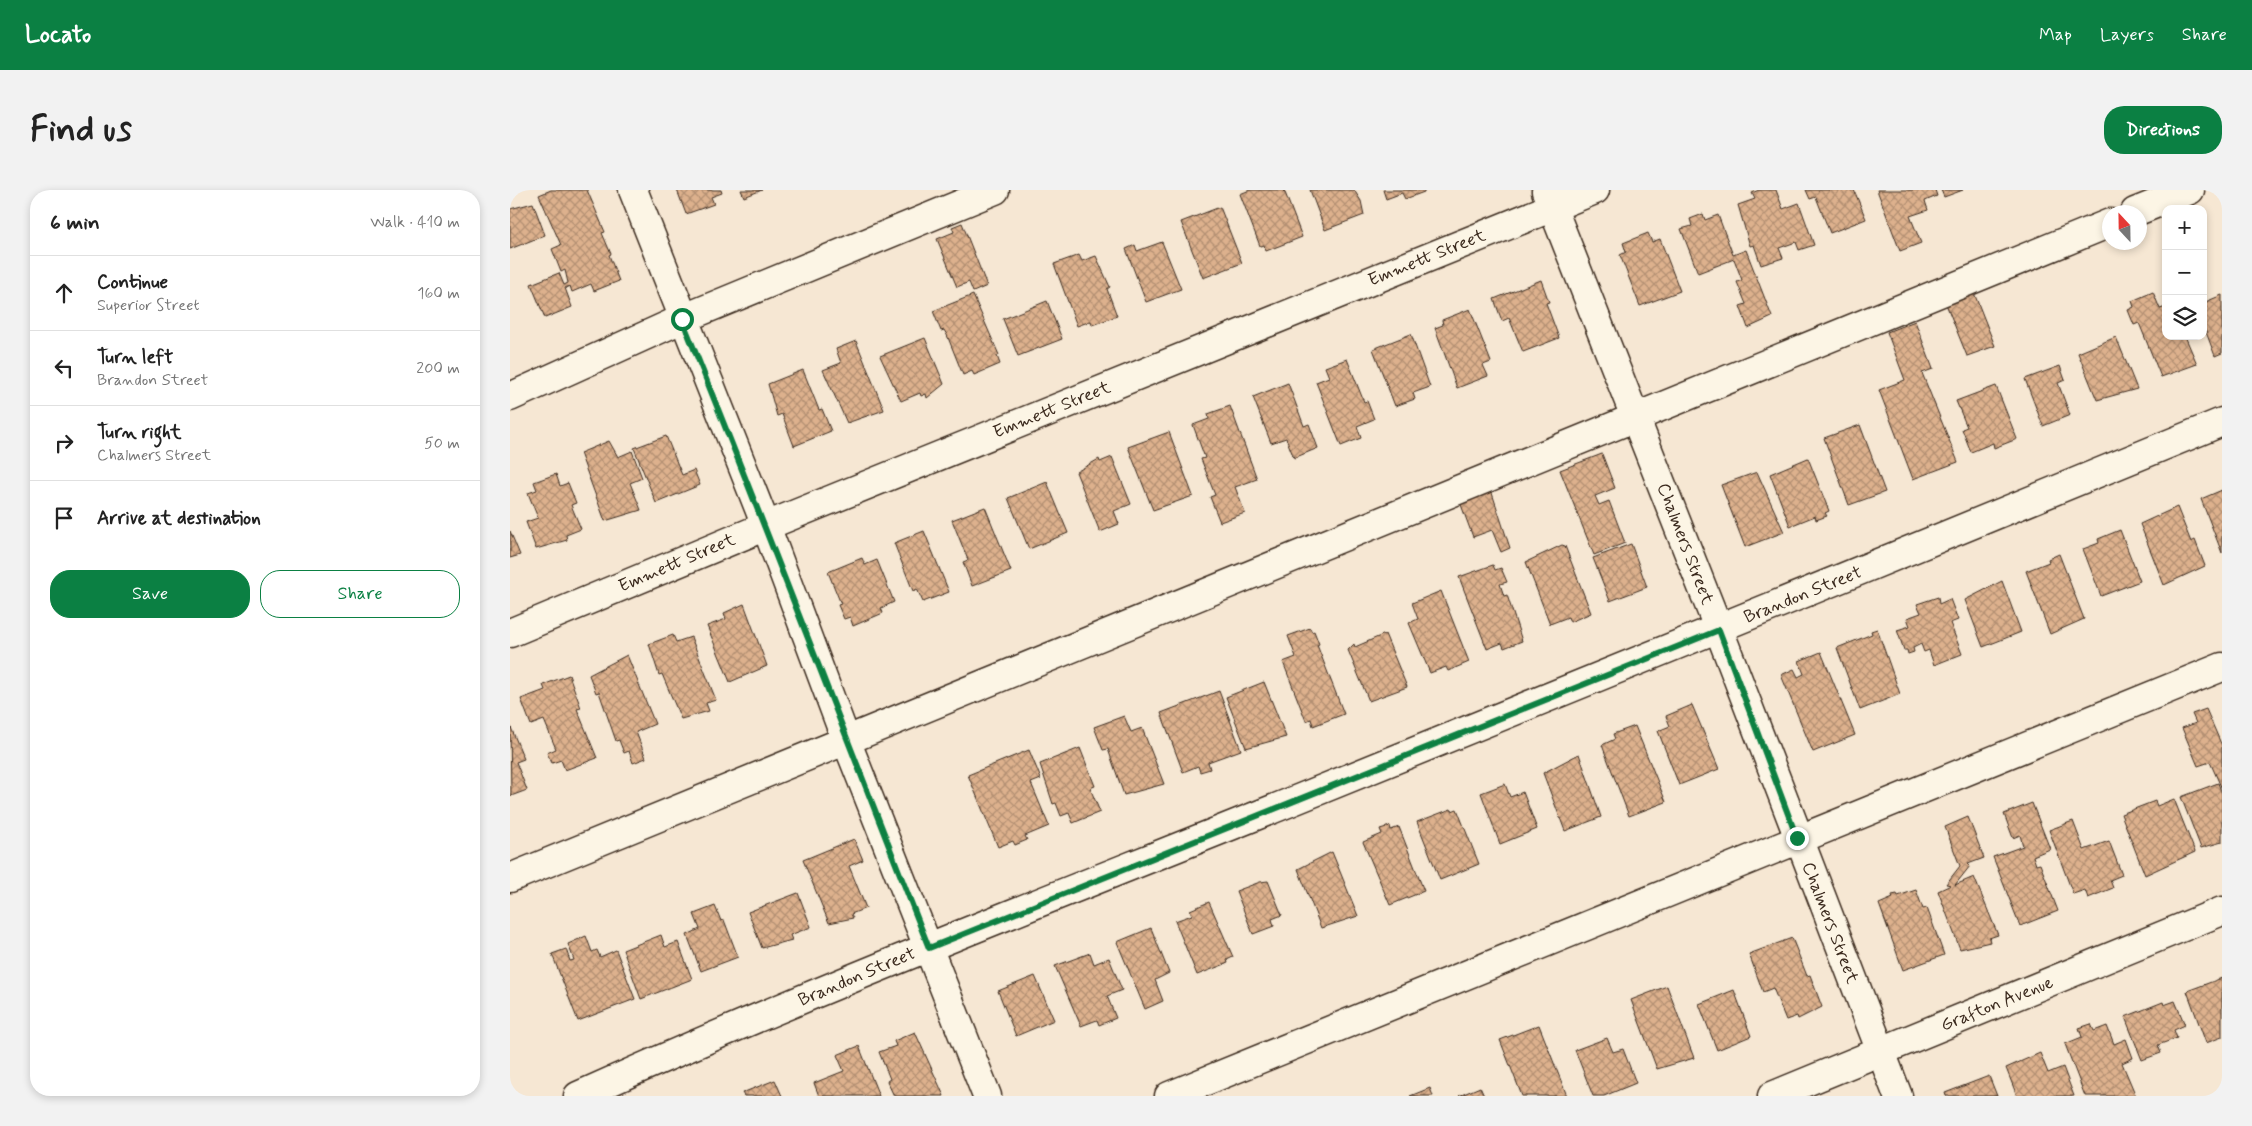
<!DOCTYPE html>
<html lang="en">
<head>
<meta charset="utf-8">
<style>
  :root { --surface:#fff; --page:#f2f2f2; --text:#222; --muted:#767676; --line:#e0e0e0; --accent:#0b8043 }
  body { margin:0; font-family:Mynerve,sans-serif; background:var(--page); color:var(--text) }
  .controls { position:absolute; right:15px; top:15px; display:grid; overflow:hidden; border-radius:10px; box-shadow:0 2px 8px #0003 }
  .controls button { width:45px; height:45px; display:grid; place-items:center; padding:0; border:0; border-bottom:1px solid var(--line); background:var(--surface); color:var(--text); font:25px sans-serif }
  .compass { position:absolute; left:1592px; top:15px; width:45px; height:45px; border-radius:50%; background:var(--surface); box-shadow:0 2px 8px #0003; rotate:338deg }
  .stop { position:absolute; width:15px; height:15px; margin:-11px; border:4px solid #0b8043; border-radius:50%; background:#fff }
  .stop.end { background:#0b8043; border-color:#fff; box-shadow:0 1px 5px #0008 }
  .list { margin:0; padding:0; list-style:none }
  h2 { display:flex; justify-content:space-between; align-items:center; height:65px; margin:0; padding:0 20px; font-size:21px }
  h2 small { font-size:16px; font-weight:400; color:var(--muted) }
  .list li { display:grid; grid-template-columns:32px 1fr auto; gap:15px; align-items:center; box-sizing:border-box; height:75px; padding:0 20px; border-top:1px solid var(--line) }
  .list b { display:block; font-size:19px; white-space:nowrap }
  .list p { margin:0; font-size:16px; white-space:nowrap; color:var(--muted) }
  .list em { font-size:16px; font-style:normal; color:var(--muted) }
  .actions { display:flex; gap:10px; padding:15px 20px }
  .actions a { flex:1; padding:11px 0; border:1px solid var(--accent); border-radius:20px; text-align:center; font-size:18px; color:var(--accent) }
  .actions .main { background:var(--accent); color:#fff }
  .icon { flex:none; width:28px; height:28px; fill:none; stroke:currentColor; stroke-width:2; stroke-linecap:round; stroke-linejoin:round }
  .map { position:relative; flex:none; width:1712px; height:906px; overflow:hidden; border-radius:20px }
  header { display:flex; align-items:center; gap:30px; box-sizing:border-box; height:70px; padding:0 25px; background:var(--accent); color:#fff }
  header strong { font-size:24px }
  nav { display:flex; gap:28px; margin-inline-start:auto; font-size:18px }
  .intro { display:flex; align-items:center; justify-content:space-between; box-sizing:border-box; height:120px; padding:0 30px }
  h1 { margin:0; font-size:35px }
  .button { padding:12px 22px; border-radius:20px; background:var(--accent); color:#fff; font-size:18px; font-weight:700 }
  main { display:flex; gap:30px; padding:0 30px }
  aside { flex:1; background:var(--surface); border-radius:20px; box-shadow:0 2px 8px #0003 }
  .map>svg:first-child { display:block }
  .building { fill:url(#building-cross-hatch); stroke:#3b2a1e }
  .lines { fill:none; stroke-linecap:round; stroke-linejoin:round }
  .minor-casing { stroke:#3b2a1e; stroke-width:31 }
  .minor { stroke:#fcf5e5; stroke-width:28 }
  .route { stroke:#0b8043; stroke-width:6 }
  .labels { text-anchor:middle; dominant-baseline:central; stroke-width:4; stroke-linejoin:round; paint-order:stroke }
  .street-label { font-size:18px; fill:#3b2a1e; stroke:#fcf5e5 }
</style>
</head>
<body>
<header>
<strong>Locato</strong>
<nav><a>Map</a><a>Layers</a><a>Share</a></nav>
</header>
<div class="intro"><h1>Find us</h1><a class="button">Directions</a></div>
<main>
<aside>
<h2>6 min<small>Walk · 410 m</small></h2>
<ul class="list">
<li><svg class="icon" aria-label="ahead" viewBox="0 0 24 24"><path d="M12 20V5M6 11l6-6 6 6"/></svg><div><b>Continue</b><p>Superior Street</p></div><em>160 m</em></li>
<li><svg class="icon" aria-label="left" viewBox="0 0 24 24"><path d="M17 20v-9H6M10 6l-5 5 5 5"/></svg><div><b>Turn left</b><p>Brandon Street</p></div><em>200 m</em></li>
<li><svg class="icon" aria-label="right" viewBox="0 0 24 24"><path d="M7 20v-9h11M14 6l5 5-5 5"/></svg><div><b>Turn right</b><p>Chalmers Street</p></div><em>50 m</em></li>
<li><svg class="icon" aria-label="arrive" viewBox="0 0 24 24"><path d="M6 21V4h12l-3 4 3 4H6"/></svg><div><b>Arrive at destination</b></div></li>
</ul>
<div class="actions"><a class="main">Save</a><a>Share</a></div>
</aside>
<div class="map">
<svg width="1712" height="906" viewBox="0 0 1712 906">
  <defs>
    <pattern id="building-cross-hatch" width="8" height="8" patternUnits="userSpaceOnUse" patternTransform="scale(1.25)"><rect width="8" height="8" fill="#ddb18d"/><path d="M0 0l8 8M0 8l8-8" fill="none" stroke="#b49073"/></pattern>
  </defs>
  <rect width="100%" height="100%" fill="#f6e7d3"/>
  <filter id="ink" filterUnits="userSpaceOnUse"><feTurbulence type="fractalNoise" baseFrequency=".02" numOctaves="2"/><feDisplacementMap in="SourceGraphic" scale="10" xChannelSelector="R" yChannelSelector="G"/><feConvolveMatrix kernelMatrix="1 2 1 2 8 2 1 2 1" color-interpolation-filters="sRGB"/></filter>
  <g filter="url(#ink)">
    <g class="building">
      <polygon points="41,0 77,0 95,42 92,43 101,64 99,65 109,91 84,101 81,94 62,102 60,96 55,98 62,117 35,128 21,94 49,83 54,95 58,93 55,80 51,82 42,59 51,55 29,5"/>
      <polygon points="167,0 211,0 212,3 201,7 204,14 176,24"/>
      <polygon points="231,0 252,0 234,7"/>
      <polygon points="740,0 774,0 792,47 756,61 754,55 750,56 730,4"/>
      <polygon points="800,0 844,0 851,11 854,25 815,40"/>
      <polygon points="873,0 914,0 914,2 895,9 892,3 876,9"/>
      <polygon points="1249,0 1266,0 1273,19 1289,13 1304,55 1289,60 1286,52 1269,58 1273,68 1251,75 1244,55 1240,56 1228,15 1245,9 1242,3"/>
      <polygon points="1296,0 1344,0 1356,29 1320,43 1306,7 1300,9"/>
      <polygon points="1367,0 1425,0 1427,6 1415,11 1418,20 1400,26 1411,53 1390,61"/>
      <polygon points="1431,0 1453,0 1434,7"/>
      <polygon points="23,13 35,45 0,59 0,19"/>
      <polygon points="710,17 732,73 693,88 671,32"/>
      <polygon points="1193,24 1195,30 1208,25 1223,65 1236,60 1262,127 1238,138 1230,116 1236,114 1227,92 1232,90 1224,69 1188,83 1171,39 1182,36 1180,29"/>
      <polygon points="452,33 477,96 463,102 459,92 447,97 427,49 444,42 442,37"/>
      <polygon points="1138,43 1142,52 1150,49 1170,101 1130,116 1110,65 1116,62 1113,53"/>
      <polygon points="652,52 671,99 636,112 616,59 625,55 627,61"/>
      <polygon points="569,65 572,71 586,66 600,97 597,99 607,126 582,135 581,131 567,136 544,74"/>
      <polygon points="1031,90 1039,112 1036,113 1049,148 1013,162 999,128 992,131 984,109"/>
      <polygon points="1643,102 1650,119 1656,117 1656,146 1675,146 1687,174 1651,187 1629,133 1624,135 1618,120 1624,117 1622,111"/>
      <polygon points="1464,103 1485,156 1457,166 1436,114"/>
      <polygon points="463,105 489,165 487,166 490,174 464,185 462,181 453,185 437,145 434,140 431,141 423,121"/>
      <polygon points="1712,105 1712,163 1705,166 1693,134 1693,122 1695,121 1693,113"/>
      <polygon points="537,111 552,149 508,166 493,129"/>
      <polygon points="960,119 981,172 973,175 978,186 947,198 925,138 933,135 932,130"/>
      <polygon points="1405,131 1423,179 1412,183 1448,272 1403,289 1369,200 1395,190 1377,142"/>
      <polygon points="901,144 920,197 903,203 905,209 885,216 863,159"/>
      <polygon points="1606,147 1627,199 1587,210 1568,163"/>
      <polygon points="415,148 434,194 417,208 416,204 411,206 410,203 391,211 370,166"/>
      <polygon points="346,151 374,220 337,233 313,180 331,173 326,159"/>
      <polygon points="837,169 854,212 857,211 864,229 847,236 851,248 831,256 806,192 819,187 815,177"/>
      <polygon points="1550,176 1555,190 1548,193 1560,225 1533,236 1515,189"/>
      <polygon points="293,180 309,220 312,219 321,241 284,256 272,224 267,226 258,194"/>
      <polygon points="778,193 794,236 799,234 808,258 784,268 776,248 761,253 743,207"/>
      <polygon points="1486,196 1507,249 1484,258 1483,253 1461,262 1452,239 1457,237 1446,211"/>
      <polygon points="720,216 747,289 725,297 735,323 710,332 700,307 705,305 691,269 695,268 683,235 699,229 698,224"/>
      <polygon points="1350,235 1375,302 1339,315 1314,248"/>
      <polygon points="659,242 683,306 643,320 618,257"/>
      <polygon points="156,246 172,285 184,280 190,295 146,313 124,258"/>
      <polygon points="99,251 108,267 122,261 132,288 120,293 131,320 95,331 70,263"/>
      <polygon points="1092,264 1105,298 1085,306 1089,315 1099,311 1115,353 1084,365 1050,280"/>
      <polygon points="602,267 621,314 604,321 609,334 590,342 566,282 589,269 590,272"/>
      <polygon points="1298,268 1319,321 1315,323 1317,326 1306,330 1305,326 1280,336 1260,284"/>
      <polygon points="1247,282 1274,342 1235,357 1211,295"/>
      <polygon points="46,284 50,296 58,293 66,313 61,315 71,339 56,345 57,350 26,359 16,332 28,328 18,303 27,300 24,292"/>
      <polygon points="537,292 558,343 519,359 498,308"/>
      <polygon points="981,300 1000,358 991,362 982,340 963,347 950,312"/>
      <polygon points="1712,300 1712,363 1691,309"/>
      <polygon points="475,317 501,381 462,396 453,372 458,370 442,330"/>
      <polygon points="1667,317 1681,352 1685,350 1695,376 1654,395 1630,334"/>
      <polygon points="1610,340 1630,391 1591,406 1573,359 1589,353 1588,349"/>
      <polygon points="0,341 10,365 0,368"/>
      <polygon points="414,341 439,402 413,412 407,399 403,401 384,353"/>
      <polygon points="1121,354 1137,397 1100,411 1083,368"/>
      <polygon points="1052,355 1055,356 1081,423 1060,432 1058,427 1040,434 1016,372"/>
      <polygon points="1549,364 1574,429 1540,444 1516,381 1539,372 1538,369"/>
      <polygon points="352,368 355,375 367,370 384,412 371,418 373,423 343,436 340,427 334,429 328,415 331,414 318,382"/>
      <polygon points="983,375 985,380 991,378 997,392 990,394 994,406 997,405 1012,451 994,458 992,453 977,459 949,387"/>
      <polygon points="1492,391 1511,442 1473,457 1455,410"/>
      <polygon points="931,401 959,472 938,481 936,477 920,483 899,433 908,429 902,413"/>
      <polygon points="1428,407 1429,414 1440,409 1448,430 1440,433 1452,464 1424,475 1419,460 1414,462 1411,454 1403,458 1404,462 1398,464 1397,460 1394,460 1387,440 1400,436 1397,428 1411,423 1407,414"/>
      <polygon points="234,414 257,476 220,492 197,436 216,429 214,423"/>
      <polygon points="800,438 802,442 804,441 809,454 807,455 834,524 803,536 801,529 796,531 773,472 786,467 778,446"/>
      <polygon points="1367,439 1390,504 1350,520 1327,458 1362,444 1361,441"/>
      <polygon points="875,444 897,497 859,511 838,460 844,454 845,457"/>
      <polygon points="163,445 166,452 181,447 206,510 196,513 199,521 171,529 152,484 149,485 139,454"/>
      <polygon points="1311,462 1345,545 1303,562 1271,485 1284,479 1288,487 1294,484 1289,471"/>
      <polygon points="117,465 145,534 126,542 136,568 123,573 119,561 114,563 109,550 106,551 89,502 86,503 79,485"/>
      <polygon points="59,485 71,518 67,519 87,568 55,580 51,570 42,573 37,563 46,559 34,530 21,535 11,509 35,500 33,495"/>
      <polygon points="754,492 776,547 736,558 716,507"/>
      <polygon points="709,501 731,560 698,572 700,579 690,582 688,576 673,582 651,523"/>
      <polygon points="1182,515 1209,579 1169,595 1148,541 1160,536 1156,526"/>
      <polygon points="1696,519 1712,556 1712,599 1700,572 1688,576 1672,538 1686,533 1682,524"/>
      <polygon points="614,526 621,542 632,538 654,594 614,605 598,559 593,560 584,537"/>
      <polygon points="0,535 14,569 6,572 17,600 1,606"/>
      <polygon points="1125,536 1156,612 1119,626 1092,555 1105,549 1103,544"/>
      <polygon points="570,558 585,596 580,598 590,622 563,633 559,623 551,626 546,613 543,614 530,574"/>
      <polygon points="519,560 531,589 521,593 539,636 515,646 517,650 505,655 503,651 488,657 458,585"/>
      <polygon points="1069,564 1091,627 1055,641 1033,583"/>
      <polygon points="1708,593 1712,604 1712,652 1691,658 1671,607"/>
      <polygon points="995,594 1000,607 1013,602 1027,639 990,654 971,603"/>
      <polygon points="1664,609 1685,662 1635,685 1611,624 1645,611 1647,616"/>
      <polygon points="1522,613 1540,659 1523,666 1526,675 1530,674 1548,721 1510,736 1483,667 1513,656 1510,645 1503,648 1494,624"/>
      <polygon points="941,619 942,621 947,619 969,674 930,690 907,632"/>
      <polygon points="1458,627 1474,668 1458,674 1460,676 1445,695 1464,687 1488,745 1479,748 1480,752 1450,759 1428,701 1441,695 1436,694 1450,676 1435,637"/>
      <polygon points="1563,631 1574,660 1599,651 1612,685 1600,690 1603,698 1578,708 1575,700 1563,704 1539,640"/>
      <polygon points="880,636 881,640 889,637 914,701 880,715 853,652 872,644 870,639"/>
      <polygon points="344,649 353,670 339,676 356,718 341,724 343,728 319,733 293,670"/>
      <polygon points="822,662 848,726 811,738 788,679"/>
      <polygon points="758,691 772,725 762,729 764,736 743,744 726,701 750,692"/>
      <polygon points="1406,700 1413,719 1417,718 1434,765 1393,780 1369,714 1383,708 1382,705 1387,704 1388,706"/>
      <polygon points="288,703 301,737 280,745 282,750 252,758 238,722"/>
      <polygon points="699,712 723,767 717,770 718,773 687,785 665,731 682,725 680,720"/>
      <polygon points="205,716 211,731 214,730 228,767 191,781 177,745 190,739 184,724"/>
      <polygon points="641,738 659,783 645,790 653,811 635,819 607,752"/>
      <polygon points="151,745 155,757 168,752 182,789 131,809 113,760"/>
      <polygon points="76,746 82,762 87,760 90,767 106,760 125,809 68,831 42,764 56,759 60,771 64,770 58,754"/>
      <polygon points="1282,748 1297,786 1300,785 1312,817 1288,829 1287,826 1276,830 1263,798 1253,802 1239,764"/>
      <polygon points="580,763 584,774 599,768 612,800 597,806 606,828 589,835 587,830 571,836 545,776"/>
      <polygon points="525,786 544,830 506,846 488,801"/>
      <polygon points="1712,788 1712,847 1696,853 1677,801"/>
      <polygon points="1157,796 1184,868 1147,879 1121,810"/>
      <polygon points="1224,800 1241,846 1207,860 1189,814"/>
      <polygon points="1665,811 1675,835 1664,840 1667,848 1648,855 1651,863 1632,870 1615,827 1653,812 1654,815"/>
      <polygon points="1581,834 1584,841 1597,836 1604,854 1616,849 1623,868 1612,873 1626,906 1575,906 1555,854 1572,847 1569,838"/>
      <polygon points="1029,835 1057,906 1012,906 990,850"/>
      <polygon points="405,842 434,906 384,906 377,891 380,889 369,862 386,856 384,851"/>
      <polygon points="1097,848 1103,862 1113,859 1126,893 1094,906 1083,906 1065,860"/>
      <polygon points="349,856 369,906 309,906 304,893 334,881 327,865"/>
      <polygon points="1530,863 1538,883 1553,877 1564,906 1507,906 1496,878"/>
      <polygon points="1479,886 1487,906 1436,906 1435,903"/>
      <polygon points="265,890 272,906 234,906 232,903"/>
      <polygon points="970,897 974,906 949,906"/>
      <polygon points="920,898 923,906 900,906"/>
    </g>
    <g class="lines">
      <g class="minor-casing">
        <g id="minor">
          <polyline points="123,0 256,336 336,550 477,906"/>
          <polyline points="1036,1 1209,440 1388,906"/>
          <polyline points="1625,22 1680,0"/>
          <polyline points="0,207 172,129 485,0"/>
          <polyline points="0,443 256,336 1085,0"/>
          <polyline points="0,688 1600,33"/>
          <path d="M68,906C301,801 540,709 778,613C1090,487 1401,360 1712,232"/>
          <polyline points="659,906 1712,477"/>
          <polyline points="1262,906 1712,721"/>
        </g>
      </g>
      <use href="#minor" class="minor"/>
    </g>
  </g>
  <g class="lines" filter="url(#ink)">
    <path class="route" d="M172,129C256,337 336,548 419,758L1209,440L1287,648"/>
  </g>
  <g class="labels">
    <g class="street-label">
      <text transform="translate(917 68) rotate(-22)">Emmett Street</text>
      <text transform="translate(542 220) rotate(-22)">Emmett Street</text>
      <text transform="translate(1175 354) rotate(69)">Chalmers Street</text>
      <text transform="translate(167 373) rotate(-23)">Emmett Street</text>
      <text transform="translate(1293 405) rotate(-22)">Brandon Street</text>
      <text transform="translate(1320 733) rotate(69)">Chalmers Street</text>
      <text transform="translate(347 787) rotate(-23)">Brandon Street</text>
      <text transform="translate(1487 814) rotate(-22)">Grafton Avenue</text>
    </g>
  </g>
</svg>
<div class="controls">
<button>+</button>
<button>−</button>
<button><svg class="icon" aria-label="layers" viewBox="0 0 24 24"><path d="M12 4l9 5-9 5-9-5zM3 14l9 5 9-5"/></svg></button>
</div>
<svg class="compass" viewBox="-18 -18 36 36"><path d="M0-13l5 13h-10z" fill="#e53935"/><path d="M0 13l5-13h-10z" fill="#767676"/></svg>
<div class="stop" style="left:172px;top:129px"></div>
<div class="stop end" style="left:1287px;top:648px"></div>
</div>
</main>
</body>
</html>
